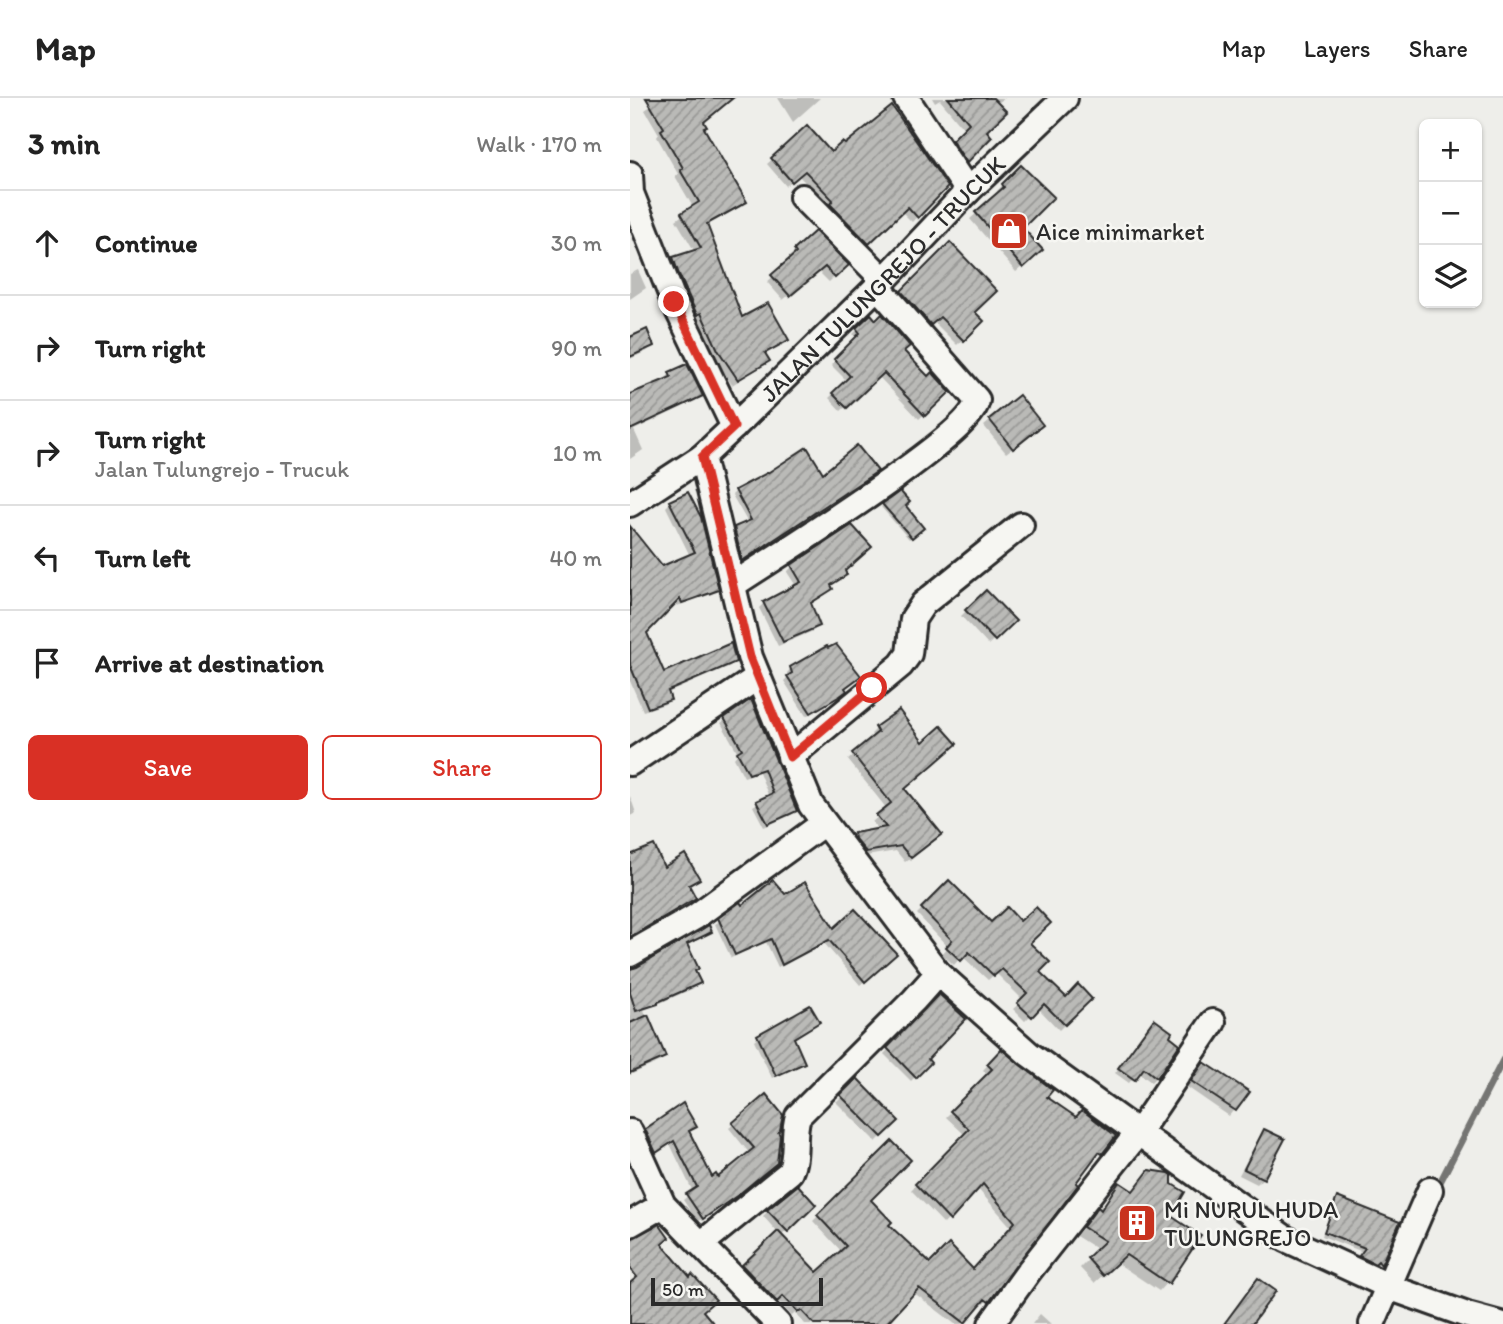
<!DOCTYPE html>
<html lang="en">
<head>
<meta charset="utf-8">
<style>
  :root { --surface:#fff; --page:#f6f6f6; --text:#222; --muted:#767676; --line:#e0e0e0; --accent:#d93025 }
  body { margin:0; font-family:Itim,sans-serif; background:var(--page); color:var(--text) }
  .controls { position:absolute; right:21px; top:21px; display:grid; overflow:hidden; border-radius:10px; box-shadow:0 2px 5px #0004 }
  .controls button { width:63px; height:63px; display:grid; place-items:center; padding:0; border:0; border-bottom:2px solid var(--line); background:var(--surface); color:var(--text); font:35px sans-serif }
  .scale { position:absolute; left:21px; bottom:18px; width:172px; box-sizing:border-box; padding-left:7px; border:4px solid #2b2b2b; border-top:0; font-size:19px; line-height:24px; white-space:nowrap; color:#2b2b2b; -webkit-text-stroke:5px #f6f6f2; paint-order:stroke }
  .stop { position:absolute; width:21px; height:21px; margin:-16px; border:5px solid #d93025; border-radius:50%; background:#fff }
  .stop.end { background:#d93025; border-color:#fff; box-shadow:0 2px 7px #0008 }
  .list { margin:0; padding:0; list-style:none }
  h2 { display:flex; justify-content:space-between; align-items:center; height:91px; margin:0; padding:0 28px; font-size:30px }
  h2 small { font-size:23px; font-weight:400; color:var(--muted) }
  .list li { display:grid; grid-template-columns:46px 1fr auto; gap:21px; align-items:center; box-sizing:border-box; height:105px; padding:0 28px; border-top:2px solid var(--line) }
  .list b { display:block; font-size:26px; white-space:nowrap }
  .list p { margin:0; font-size:23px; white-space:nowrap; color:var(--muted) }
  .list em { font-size:23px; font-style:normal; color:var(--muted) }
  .actions { display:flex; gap:14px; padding:21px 28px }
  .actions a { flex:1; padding:16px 0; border:2px solid var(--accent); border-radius:10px; text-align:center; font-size:24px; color:var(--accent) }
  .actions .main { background:var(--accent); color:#fff }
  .icon { flex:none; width:38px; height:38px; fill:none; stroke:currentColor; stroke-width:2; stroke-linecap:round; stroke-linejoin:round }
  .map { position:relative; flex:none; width:873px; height:1226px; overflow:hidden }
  header { display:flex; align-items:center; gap:42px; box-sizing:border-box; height:98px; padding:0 35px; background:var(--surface); border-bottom:2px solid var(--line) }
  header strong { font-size:33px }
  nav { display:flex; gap:38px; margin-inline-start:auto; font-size:24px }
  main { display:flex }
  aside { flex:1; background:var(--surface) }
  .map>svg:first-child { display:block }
  .shadow { fill:#0003 }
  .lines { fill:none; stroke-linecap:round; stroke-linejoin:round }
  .stream { stroke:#757573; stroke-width:7 }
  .building { fill:url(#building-hatch); stroke:#2b2b2b; stroke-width:2 }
  .minor-casing { stroke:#2b2b2b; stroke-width:30 }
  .minor { stroke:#f6f6f2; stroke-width:24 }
  .route { stroke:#d93025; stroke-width:9 }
  .labels { text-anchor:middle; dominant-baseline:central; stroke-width:5; stroke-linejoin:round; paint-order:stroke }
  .poi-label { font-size:24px; fill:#2b2b2b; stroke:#f6f6f2; text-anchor:start }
  .street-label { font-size:24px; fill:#2b2b2b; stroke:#f6f6f2 }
</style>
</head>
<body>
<header>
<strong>Map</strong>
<nav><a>Map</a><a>Layers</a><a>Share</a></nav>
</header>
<main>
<aside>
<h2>3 min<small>Walk · 170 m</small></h2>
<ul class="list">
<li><svg class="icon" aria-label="ahead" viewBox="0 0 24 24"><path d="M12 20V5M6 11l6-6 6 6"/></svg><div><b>Continue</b></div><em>30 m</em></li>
<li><svg class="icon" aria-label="right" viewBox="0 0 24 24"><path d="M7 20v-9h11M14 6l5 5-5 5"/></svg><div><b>Turn right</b></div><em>90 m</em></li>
<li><svg class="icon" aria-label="right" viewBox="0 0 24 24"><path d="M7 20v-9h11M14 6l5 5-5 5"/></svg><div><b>Turn right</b><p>Jalan Tulungrejo - Trucuk</p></div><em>10 m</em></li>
<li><svg class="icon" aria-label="left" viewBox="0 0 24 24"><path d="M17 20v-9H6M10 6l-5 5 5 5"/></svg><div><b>Turn left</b></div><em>40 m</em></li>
<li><svg class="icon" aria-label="arrive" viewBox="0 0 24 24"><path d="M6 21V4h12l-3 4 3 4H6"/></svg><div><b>Arrive at destination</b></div></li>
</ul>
<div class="actions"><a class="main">Save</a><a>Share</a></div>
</aside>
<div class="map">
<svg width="873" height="1226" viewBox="0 0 873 1226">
  <defs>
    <pattern id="building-hatch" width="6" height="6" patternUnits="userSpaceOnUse" patternTransform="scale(1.75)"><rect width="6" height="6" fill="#babab7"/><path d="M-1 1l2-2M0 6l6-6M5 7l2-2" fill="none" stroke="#979795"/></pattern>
  </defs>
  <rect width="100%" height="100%" fill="#eeeeea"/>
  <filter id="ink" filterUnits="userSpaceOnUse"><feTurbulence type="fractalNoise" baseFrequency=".0143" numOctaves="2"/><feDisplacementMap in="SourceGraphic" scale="14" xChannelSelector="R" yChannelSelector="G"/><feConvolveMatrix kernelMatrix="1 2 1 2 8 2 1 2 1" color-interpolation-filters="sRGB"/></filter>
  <g filter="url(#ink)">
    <g class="shadow">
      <polygon points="32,0 98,0 73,25 73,30 115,104 110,109 76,128 111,222 157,242 134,257 138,263 132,268 102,287 83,257 65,219 61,221 39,166 44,160 65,154 46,122 63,109 45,78 48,76 27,39 29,36 15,12"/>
      <polygon points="148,0 190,0 163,24"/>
      <polygon points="302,0 375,0 366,6 354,33 360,39 335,64 321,45 335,32 310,2 305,5"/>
      <polygon points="177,30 201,57 315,89 282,124 271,113 233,150 196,112 199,109 168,77 156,88 137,66"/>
      <polygon points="391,69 391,130 405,158 386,174 340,121 370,95 367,93"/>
      <polygon points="185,135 216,167 199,184 188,173 153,202 137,184 162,162 159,159"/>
      <polygon points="320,147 343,215 351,223 327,247 303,223 295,231 267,199"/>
      <polygon points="8,172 16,190 0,201 0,176"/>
      <polygon points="241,218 298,280 318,294 289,321 248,278 211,313 199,300 217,283 201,267 227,241 223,236"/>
      <polygon points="0,241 22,248 17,253 0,261"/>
      <polygon points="40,276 71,298 65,303 4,332 13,352 0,361 0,307 36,283 35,281"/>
      <polygon points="389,299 405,333 376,355 354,328"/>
      <polygon points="193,377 199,405 109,465 101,435 118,425 102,397 106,393"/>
      <polygon points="40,405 87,491 82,496 47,508 45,504 15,535 33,576 104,564 100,568 37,595 39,601 35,606 13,613 0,583 0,431 31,470 60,458 36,409"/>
      <polygon points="254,407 292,430 279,441 251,409"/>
      <polygon points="221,429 210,481 180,506 188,528 183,533 148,548 129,510 134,505 166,488 157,474 162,469"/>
      <polygon points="356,494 383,523 358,547 331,518"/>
      <polygon points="161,570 213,591 214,592 204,602 176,618 154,583 158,579 157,575"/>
      <polygon points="121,604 165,712 161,717 134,729 123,708 139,699 129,674 114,679 104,660 108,655 91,625"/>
      <polygon points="269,614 273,692 304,741 275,764 266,753 230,759 220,742 225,737 249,732 242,724 257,711 218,662 244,640 241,636 246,631"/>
      <polygon points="0,698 6,715 0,718"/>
      <polygon points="319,784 361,826 398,845 408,874 436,902 460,901 429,932 408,910 395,923 383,911 393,902 366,875 358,882 332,858 324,867 312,856 318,849 287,816"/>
      <polygon points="154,799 203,833 265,856 230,887 194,845 148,869 136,844 101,860 85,826 111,810"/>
      <polygon points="80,833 75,838 56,847 67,871 64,874 69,885 64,890 14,912 34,959 29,964 0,977 0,872 8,871"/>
      <polygon points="309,898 296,961 299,965 281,983 254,956"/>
      <polygon points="188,924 163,941 173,964 142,980 124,942 128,939"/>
      <polygon points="520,928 526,979 521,984 508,974 499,985 485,975"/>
      <polygon points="371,953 471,1055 466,1060 464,1058 357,1203 352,1207 349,1205 332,1226 325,1226 283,1194 258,1221 263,1226 175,1226 165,1215 162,1218 147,1202 141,1207 108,1173 148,1135 133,1118 138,1113 184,1107 151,1138 187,1177 212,1154 183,1123 262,1046 239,1102 256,1127 300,1167 343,1173 382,1130 347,1090 314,1126 281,1092 335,1037 316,1019 358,977 353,972"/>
      <polygon points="574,966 617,994 599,1018 557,989"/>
      <polygon points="227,983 267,1023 246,1044 206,1004"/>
      <polygon points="104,1026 146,1034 102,1101 68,1124 53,1102 63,1094 40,1046 21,1058 11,1037 16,1032 65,1029 58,1035 81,1081 88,1082 120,1056 99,1030"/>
      <polygon points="635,1033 633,1080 627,1086 609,1077 629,1039"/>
      <polygon points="519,1074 540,1087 537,1184 529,1193 487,1165 464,1185 450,1170 468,1152 446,1138 490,1086 502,1094"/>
      <polygon points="708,1101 768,1125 747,1169 743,1166 740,1168 727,1162 733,1154 692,1138 704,1104"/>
      <polygon points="410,1216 421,1226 402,1226"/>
    </g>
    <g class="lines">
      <polyline class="stream" points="806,1092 873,962"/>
    </g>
    <g class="building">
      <polygon points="16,0 103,0 74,24 77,29 74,30 117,104 77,126 112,219 138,205 159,242 135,255 140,263 108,282 88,252 71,215 67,217 48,174 43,159 71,150 51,115 69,104 50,72 53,70 31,32 34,30"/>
      <polygon points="318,0 363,0 377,14 357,33 362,39 337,65 322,42 339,25"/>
      <polygon points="262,8 318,89 288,120 278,109 239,146 200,106 203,102 175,73 162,84 141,60 177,27 201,54 212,44 215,46"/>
      <polygon points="391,67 424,99 393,130 413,152 393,170 345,114 374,89 372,86"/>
      <polygon points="185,133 219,167 205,180 195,169 160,198 141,177 166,155 164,152"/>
      <polygon points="320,144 367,193 345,214 354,223 334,243 310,219 301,227 271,193"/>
      <polygon points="241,216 246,222 252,216 280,248 274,253 298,278 302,274 320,294 295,318 254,275 217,310 202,295 220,278 204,261 230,235 226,230"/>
      <polygon points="17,231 24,248 0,259 0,239"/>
      <polygon points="57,266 73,298 0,332 0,296 41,279 39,274"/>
      <polygon points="389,297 413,327 383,351 359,321"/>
      <polygon points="227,347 248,373 112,463 104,429 121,422 105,392 139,374 177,349 193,375"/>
      <polygon points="270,393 280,404 276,408 294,430 282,440 252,406"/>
      <polygon points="58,394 71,419 89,492 52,505 50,501 17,535 34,574 101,545 106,564 38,593 41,602 18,610 0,567 0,428 32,468 65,454 39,403"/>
      <polygon points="222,427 242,449 215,473 217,477 201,487 203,491 181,505 190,528 153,544 133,504 171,484 161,467"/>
      <polygon points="356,492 386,523 365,543 335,512"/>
      <polygon points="206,546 231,578 215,590 217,593 210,598 181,615 157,578 162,575 160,569 197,548 198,550"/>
      <polygon points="121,601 167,713 138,726 126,703 143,695 134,671 119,676 107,654 112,651 94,620"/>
      <polygon points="269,612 293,644 311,628 327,646 275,691 312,736 281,760 271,748 236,754 225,741 224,735 256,729 246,717 261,705 222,655 248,634 245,629"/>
      <polygon points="24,747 34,769 55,756 70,781 59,787 66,800 0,839 0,757"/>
      <polygon points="143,782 155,796 175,784 204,830 225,811 267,856 235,884 199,842 152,867 141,841 105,857 88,820 110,804 112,807"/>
      <polygon points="319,782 361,824 377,809 390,823 406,809 421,825 400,845 420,864 410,874 436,899 448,886 462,901 435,927 414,906 402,919 387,905 397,895 372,871 364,878 339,854 331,863 316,849 322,842 291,810"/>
      <polygon points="79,827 82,834 57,846 69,871 65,873 71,885 28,904 28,906 6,913 0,895 0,871 7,869"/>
      <polygon points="309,896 336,921 298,961 301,965 286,980 257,950"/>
      <polygon points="180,907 190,924 164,940 175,965 146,978 127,937"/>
      <polygon points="18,917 36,959 0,975 0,925"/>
      <polygon points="524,921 542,934 540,938 550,946 527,980 514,970 505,982 488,970"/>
      <polygon points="371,951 423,992 417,999 446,1019 452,1012 486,1038 472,1056 469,1054 446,1085 448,1087 359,1204 355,1201 335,1225 289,1190 256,1226 184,1226 171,1212 168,1214 153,1198 147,1204 112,1167 148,1133 187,1174 216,1148 187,1117 262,1043 281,1062 241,1102 262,1124 259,1127 300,1165 319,1146 343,1171 385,1124 353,1086 320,1123 285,1086 339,1031 320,1013 362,971 357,966"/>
      <polygon points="574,964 620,994 606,1013 561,983"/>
      <polygon points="227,980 269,1023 252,1039 210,997"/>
      <polygon points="136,996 153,1017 150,1032 148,1034 150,1037 147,1065 108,1097 73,1121 56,1096 67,1089 44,1043 26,1055 15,1031 53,1005 67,1029 59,1033 82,1079 86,1076 88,1079 124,1050 102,1025"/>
      <polygon points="634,1031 655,1041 634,1081 614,1071"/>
      <polygon points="519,1072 539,1075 542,1077 542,1086 555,1094 541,1118 571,1138 539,1186 496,1157 473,1178 457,1160 475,1143 453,1129 468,1109 471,1112 489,1084 503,1093"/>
      <polygon points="168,1087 186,1107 158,1134 137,1112"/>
      <polygon points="707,1099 770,1124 751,1167 748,1163 745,1166 729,1158 735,1150 694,1134"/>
      <polygon points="29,1126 39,1140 32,1146 60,1179 62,1176 86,1202 73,1213 84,1226 0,1226 0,1185 7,1179 0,1170 0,1141"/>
      <polygon points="628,1180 646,1193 622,1226 594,1226"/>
    </g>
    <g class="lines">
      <g class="minor-casing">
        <g id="minor">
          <polyline points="276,0 338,93"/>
          <polyline points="0,76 1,95 44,204 104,329"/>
          <polyline points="172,99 254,182"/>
          <polyline points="72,359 120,559 181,707 308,875 399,956 656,1141 767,1192 837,1217 870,1226"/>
          <path id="s1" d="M0,406L72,359L104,329L254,182L338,93L435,0"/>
          <path d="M103,487C140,462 344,337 347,302L247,188"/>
          <polyline points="160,659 271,567 279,556 283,521 293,506 391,427"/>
          <polyline points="0,665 128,579"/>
          <polyline points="0,856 65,819 194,725"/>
          <polyline points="0,1034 33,1107 148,1226"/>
          <polyline points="0,1126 33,1107"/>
          <path d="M71,1146L160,1074C168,1057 162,1036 168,1018L284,902L308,875"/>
          <polyline points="361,1226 399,1173 508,1035 583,924"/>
          <polyline points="742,1226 800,1092"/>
        </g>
      </g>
      <use href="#minor" class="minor"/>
    </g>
  </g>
  <g class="lines" filter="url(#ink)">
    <polyline class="route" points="44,204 104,329 72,359 120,559 160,659 242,590"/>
  </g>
  <defs>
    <g id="shop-square" transform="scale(2.0125)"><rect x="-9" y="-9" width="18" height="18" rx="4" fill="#c8321e" stroke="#f6f6f2"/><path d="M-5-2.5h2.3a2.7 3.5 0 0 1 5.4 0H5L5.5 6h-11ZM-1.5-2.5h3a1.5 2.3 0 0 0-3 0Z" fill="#fff"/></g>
    <g id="building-square" transform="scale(2.0125)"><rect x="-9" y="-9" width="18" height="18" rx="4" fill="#c8321e" stroke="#f6f6f2"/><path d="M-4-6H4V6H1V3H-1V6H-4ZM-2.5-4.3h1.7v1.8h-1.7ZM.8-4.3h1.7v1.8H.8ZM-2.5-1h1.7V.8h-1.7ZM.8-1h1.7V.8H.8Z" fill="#fff"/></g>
  </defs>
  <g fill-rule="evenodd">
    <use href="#shop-square" x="379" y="133"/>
    <use href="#building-square" x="507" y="1125"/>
  </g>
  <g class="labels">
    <g class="poi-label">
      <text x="406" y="133">Aice minimarket</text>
      <text x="534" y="1111">Mi NURUL HUDA<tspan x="534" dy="28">TULUNGREJO</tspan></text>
    </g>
    <g class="street-label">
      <text stroke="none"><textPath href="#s1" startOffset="340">JALAN TULUNGREJO - TRUCUK</textPath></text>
    </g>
  </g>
</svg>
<div class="controls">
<button>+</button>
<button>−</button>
<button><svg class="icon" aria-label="layers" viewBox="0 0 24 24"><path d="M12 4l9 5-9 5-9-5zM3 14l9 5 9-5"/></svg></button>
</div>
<div class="scale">50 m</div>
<div class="stop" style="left:242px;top:590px"></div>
<div class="stop end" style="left:44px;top:204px"></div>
</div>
</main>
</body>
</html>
